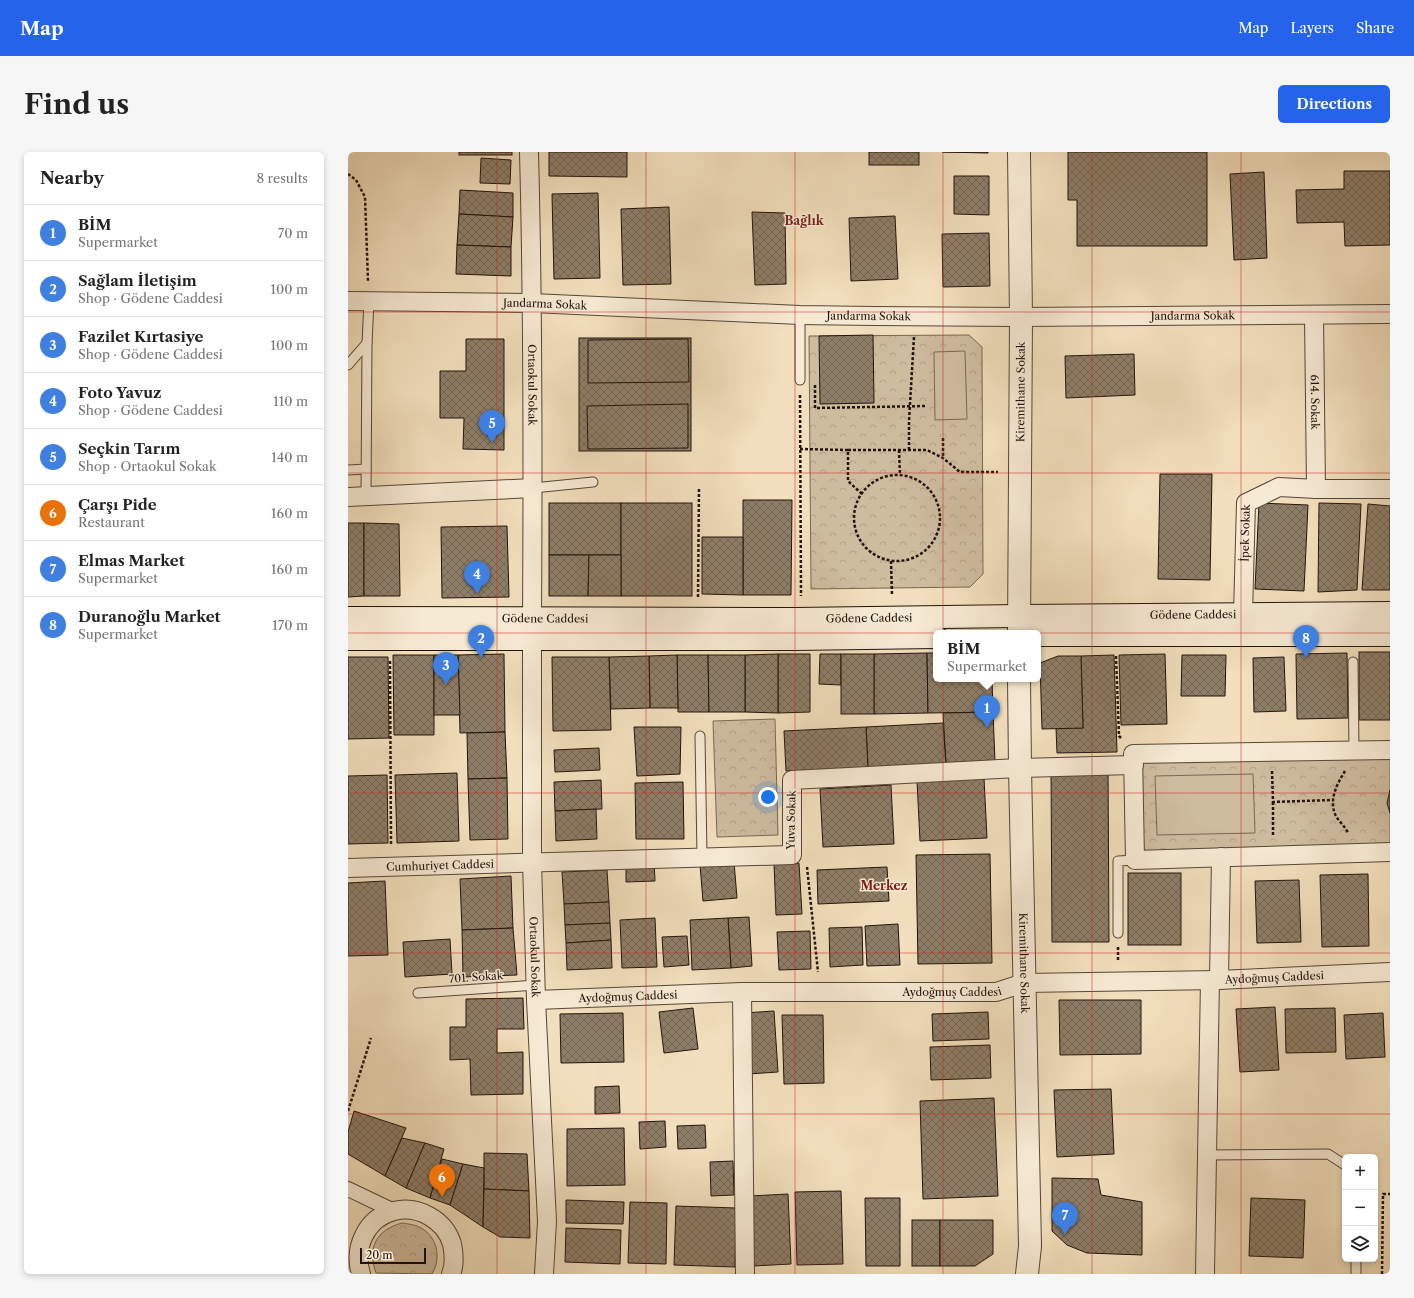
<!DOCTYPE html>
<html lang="en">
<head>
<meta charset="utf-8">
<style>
  :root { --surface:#fff; --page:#f6f6f6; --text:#222; --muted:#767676; --line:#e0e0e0; --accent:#2563eb }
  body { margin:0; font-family:"Libre Caslon Text",serif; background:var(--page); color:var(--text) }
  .controls { position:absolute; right:12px; bottom:12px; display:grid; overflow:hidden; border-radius:6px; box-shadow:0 2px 6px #0003 }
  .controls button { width:36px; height:36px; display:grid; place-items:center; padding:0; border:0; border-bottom:1px solid var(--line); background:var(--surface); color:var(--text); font:20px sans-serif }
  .scale { position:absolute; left:12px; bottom:10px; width:66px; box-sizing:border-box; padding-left:4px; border:2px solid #21140c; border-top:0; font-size:11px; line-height:14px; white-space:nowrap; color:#21140c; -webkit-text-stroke:3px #f7ead4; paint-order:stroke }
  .you { position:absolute; left:420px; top:645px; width:14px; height:14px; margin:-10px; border:3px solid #fff; border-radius:50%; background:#1a73e8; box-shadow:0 0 0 6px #1a73e833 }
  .badge { display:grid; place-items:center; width:26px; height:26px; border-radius:50%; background:var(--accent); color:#fff; font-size:13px; font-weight:700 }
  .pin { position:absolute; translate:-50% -33px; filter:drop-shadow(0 1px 2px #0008) }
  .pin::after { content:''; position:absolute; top:21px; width:14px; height:12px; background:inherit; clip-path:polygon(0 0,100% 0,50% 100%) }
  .popup { position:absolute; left:585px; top:478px; width:108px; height:52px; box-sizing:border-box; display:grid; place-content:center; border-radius:6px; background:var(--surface); filter:drop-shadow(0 1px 3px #0005); font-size:13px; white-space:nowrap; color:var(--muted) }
  .popup b { font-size:15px; color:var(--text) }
  .popup::after { content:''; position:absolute; left:50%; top:100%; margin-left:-8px; border:8px solid transparent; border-top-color:var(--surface) }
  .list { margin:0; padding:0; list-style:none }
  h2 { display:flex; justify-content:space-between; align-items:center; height:52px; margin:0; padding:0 16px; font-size:17px }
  h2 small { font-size:13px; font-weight:400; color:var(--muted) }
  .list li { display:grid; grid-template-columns:26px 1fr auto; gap:12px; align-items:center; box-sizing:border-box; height:56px; padding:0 16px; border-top:1px solid var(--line) }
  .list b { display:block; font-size:15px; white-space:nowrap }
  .list p { margin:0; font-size:13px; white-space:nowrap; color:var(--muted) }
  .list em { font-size:13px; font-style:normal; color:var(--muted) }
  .icon { flex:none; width:22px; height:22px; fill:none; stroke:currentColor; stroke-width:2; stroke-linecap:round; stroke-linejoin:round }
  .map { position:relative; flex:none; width:1042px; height:1122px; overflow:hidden; border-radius:6px }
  header { display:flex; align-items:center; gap:24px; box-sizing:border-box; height:56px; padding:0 20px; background:var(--accent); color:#fff }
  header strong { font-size:19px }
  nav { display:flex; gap:22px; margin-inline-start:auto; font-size:14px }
  .intro { display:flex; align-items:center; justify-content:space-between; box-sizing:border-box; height:96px; padding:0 24px }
  h1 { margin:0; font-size:28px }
  .button { padding:10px 18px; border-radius:6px; background:var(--accent); color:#fff; font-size:14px; font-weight:700 }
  main { display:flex; gap:24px; padding:0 24px }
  aside { flex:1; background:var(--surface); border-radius:6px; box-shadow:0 2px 6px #0003 }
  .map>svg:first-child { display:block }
  .park { fill:url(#park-crowns); stroke:#786856 }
  .garden { fill:#cebc9f; stroke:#786856 }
  .building { fill:url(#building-cross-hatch); stroke:#21140c }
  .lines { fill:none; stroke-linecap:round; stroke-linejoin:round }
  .service-casing { stroke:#554738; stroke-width:11 }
  .pedestrian-casing { stroke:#554738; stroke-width:16 }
  .minor-casing { stroke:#554738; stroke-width:20 }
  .tertiary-casing { stroke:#554738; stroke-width:24 }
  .secondary-casing { stroke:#21140c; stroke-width:24 }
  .path { stroke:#21140c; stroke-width:2.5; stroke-dasharray:3 2; stroke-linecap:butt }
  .service { stroke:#f7ead4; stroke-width:9 }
  .pedestrian { stroke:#f7ead4; stroke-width:14 }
  .minor { stroke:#f7ead4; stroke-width:18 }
  .tertiary { stroke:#f7ead4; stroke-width:22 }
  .secondary { stroke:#f7ead4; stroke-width:22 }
  .grid { fill:none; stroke:#d62828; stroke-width:1; stroke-opacity:0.55 }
  .labels { text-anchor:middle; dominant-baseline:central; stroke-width:3; stroke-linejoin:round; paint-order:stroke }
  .street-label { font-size:11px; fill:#21140c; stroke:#f7ead4 }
  .neighbourhood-label { font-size:12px; font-weight:bold; fill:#7a1f14; stroke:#f7ead4 }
</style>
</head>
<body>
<header>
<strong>Map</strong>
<nav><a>Map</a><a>Layers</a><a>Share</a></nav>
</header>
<div class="intro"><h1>Find us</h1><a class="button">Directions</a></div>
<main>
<aside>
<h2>Nearby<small>8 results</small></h2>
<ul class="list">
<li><span class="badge" style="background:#3f7fe0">1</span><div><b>BİM</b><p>Supermarket</p></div><em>70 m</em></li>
<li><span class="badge" style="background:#3f7fe0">2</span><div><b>Sağlam İletişim</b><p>Shop · Gödene Caddesi</p></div><em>100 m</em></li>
<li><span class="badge" style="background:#3f7fe0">3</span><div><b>Fazilet Kırtasiye</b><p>Shop · Gödene Caddesi</p></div><em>100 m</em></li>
<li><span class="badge" style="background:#3f7fe0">4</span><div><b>Foto Yavuz</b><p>Shop · Gödene Caddesi</p></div><em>110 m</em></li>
<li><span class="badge" style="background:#3f7fe0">5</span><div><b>Seçkin Tarım</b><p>Shop · Ortaokul Sokak</p></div><em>140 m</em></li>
<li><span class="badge" style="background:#e8710a">6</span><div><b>Çarşı Pide</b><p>Restaurant</p></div><em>160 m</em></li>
<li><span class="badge" style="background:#3f7fe0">7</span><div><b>Elmas Market</b><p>Supermarket</p></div><em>160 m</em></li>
<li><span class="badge" style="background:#3f7fe0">8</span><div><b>Duranoğlu Market</b><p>Supermarket</p></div><em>170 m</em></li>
</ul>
</aside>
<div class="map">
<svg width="1042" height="1122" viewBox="0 0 1042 1122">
  <defs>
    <pattern id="park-crowns" width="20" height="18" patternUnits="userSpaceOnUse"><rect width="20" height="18" fill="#cebc9f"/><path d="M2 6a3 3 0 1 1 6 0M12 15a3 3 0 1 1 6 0" fill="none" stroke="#b1a188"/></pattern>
    <pattern id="building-cross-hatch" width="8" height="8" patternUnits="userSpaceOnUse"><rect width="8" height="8" fill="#8e7e68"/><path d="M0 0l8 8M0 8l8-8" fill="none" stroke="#746654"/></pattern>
  </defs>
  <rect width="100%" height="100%" fill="#f2dfbd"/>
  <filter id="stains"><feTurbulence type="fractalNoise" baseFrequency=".005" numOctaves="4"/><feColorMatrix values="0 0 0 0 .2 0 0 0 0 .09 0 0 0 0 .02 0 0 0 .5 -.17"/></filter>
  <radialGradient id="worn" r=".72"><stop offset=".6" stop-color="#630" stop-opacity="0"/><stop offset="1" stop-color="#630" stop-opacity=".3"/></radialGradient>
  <g class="park">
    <polygon points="621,183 634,195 635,422 622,435 463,437 461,184"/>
    <polygon points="427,567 430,683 369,685 365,569"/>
    <polygon points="1042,598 1042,700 787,708 785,602"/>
    <path d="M54,1071C61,1072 69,1073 75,1077C90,1087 93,1107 84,1122L28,1121C19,1096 28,1078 54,1071Z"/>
  </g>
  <g class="garden">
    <polygon points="617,199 619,267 587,268 586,200"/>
    <polygon points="905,622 907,681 809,683 807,624"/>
  </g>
  <g class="building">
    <rect x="111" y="0" width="53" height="3"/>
    <polygon points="201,0 279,0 279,25 201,24"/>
    <rect x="521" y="0" width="50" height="13"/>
    <polygon points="594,0 640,0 640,1"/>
    <polygon points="720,0 859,0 859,94 729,94 729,48 720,48"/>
    <polygon points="133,6 163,8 162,32 132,31"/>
    <polygon points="996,19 1042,19 1042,93 997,94 996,70 949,71 948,38 996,37"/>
    <polygon points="916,20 919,106 886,108 882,22"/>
    <polygon points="606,24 641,24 641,63 606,62"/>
    <polygon points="112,38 165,41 165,65 111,62"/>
    <polygon points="250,41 252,126 206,127 204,42"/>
    <polygon points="321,55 323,132 275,133 273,57"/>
    <polygon points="404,60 437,61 438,132 407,133"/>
    <polygon points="111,62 165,65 163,95 109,93"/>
    <polygon points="547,64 550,127 503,129 501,66"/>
    <polygon points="641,81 642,134 595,135 594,82"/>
    <polygon points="109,93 163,95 163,124 108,122"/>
    <polygon points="525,183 526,251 472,252 471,184"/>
    <rect x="231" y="186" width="112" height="113"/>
    <polygon points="118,187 156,187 156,298 115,297 116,266 92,266 92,219 118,219"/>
    <polygon points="340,187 341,230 240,231 240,188"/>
    <polygon points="786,202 787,243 718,246 717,204"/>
    <polygon points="340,252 340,296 240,297 239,254"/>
    <polygon points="812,322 864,322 862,428 810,427"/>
    <polygon points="395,348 444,348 443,443 395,443"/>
    <rect x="201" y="351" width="72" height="52"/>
    <rect x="273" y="351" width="71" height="93"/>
    <polygon points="911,351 960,353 956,439 907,437"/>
    <polygon points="971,351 1013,352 1009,438 970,440"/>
    <polygon points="1020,352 1042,354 1042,438 1014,438"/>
    <polygon points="0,371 16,371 16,444 0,445"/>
    <polygon points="16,371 51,372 52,444 16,444"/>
    <polygon points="159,374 161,445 94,446 93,375"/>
    <polygon points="354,385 395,385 395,443 354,442"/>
    <polygon points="201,403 241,403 240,444 201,444"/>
    <polygon points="241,403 273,403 273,444 240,444"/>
    <rect x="1011" y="500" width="31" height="68"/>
    <polygon points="579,501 580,561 526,562 526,502"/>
    <polygon points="579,501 588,501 588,527 644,527 645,560 580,561"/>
    <polygon points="999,501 1000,566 949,567 948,502"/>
    <polygon points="156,502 157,580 112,581 110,503"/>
    <polygon points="430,502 462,502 462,560 430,561"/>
    <polygon points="430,502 430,561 397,560 397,503"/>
    <polygon points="472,502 493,502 493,533 471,532"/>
    <rect x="493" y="502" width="33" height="60"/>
    <polygon points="817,502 819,572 773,573 771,503"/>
    <polygon points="45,503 86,503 86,583 46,583"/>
    <polygon points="86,503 110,503 112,563 86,563"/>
    <polygon points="329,503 360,503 361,560 330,560"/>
    <polygon points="329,503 330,556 302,556 301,504"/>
    <polygon points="360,503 397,503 397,560 361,560"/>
    <polygon points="766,503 769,600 709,601 708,576 735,576 733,504"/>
    <polygon points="834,503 878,503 877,544 833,544"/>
    <polygon points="301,504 302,556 263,557 261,505"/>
    <polygon points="710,504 733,504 735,576 694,577 692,511"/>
    <polygon points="0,505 40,505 41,586 0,587"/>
    <polygon points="204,505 261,505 263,578 205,579"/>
    <polygon points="936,505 938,559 906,560 905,506"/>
    <polygon points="645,560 647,610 598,612 595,561"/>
    <polygon points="595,571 598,612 520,616 518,575"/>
    <polygon points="286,575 333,575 332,622 289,624"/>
    <polygon points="518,575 520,616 438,619 436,579"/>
    <polygon points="157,580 159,626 120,627 119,581"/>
    <polygon points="251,596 252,618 207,620 206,598"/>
    <polygon points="760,613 761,790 704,790 703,615"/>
    <polygon points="109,621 111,689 49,691 47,623"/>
    <polygon points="39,623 40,691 0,692 0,624"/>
    <polygon points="159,626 160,687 122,688 120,627"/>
    <polygon points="636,626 639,686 572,689 569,629"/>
    <polygon points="253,628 254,657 207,659 206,630"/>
    <polygon points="335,630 336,687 288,687 287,631"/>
    <polygon points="543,633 546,692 475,695 472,637"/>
    <polygon points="1042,638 1042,661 1039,651"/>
    <polygon points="248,657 249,687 208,689 207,659"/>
    <polygon points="642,702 644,811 570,812 568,703"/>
    <polygon points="306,709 307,729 278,730 278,710"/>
    <polygon points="386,710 389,746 355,749 352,713"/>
    <polygon points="451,711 454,762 428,763 426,712"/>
    <polygon points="539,715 541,749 470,752 469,718"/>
    <polygon points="259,718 261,750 216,752 214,720"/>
    <rect x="780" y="721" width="53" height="72"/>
    <polygon points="1020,722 1021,794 974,795 972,723"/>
    <polygon points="163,724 165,776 114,778 112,727"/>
    <polygon points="951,728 953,790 909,791 907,729"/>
    <polygon points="37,729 40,803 0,804 0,731"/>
    <polygon points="261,750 262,771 217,773 216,752"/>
    <polygon points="401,765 404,814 383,816 380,766"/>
    <polygon points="307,766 309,815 274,816 272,768"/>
    <polygon points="380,766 383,816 344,818 342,768"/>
    <polygon points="262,771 263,788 218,791 217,773"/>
    <polygon points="550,772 552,813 519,814 517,774"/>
    <polygon points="514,775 515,813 482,815 481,776"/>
    <polygon points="165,776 169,823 115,825 114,778"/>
    <polygon points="462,779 463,817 431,818 429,780"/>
    <polygon points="339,784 341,813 316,815 314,785"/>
    <polygon points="102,787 104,822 57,825 55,790"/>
    <polygon points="263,788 264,816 219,818 218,791"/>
    <polygon points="175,846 176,877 149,877 149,901 175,900 175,942 123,943 122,907 102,908 102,875 118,875 118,847"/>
    <polygon points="711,848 793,848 793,902 712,903"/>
    <polygon points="927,855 931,918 892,920 888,857"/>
    <polygon points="345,856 350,897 316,901 311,860"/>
    <polygon points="987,856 988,900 938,901 937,857"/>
    <polygon points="426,859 430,920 400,922 396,861"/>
    <polygon points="640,860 641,887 585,889 584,862"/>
    <polygon points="275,861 276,910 213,911 212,862"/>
    <polygon points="1035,861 1037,905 998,907 996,863"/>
    <polygon points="434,863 475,863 476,931 436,932"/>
    <polygon points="642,893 643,926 583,928 582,895"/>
    <polygon points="271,934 272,961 247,962 247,935"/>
    <polygon points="763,937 766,1002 709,1005 706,938"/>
    <polygon points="646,946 650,1044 575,1047 572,949"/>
    <polygon points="6,959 58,976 37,1024 0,1002 0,980"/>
    <polygon points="317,969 318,995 292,997 291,970"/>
    <polygon points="357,973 358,996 330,997 329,974"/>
    <polygon points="276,976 277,1033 219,1034 219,977"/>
    <polygon points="54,986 77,991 58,1036 37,1024"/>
    <polygon points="77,991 96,997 82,1046 58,1036"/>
    <polygon points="136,1001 179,1002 181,1039 136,1037"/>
    <polygon points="94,1007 115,1012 102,1053 82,1046"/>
    <polygon points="385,1009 386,1043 363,1044 362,1010"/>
    <polygon points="115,1012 136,1016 135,1075 102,1053"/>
    <polygon points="704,1026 750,1027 753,1043 794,1050 794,1103 739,1101 719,1093 704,1079"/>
    <polygon points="136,1037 181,1039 182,1086 152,1085 135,1075"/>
    <polygon points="493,1039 495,1112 449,1113 447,1040"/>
    <polygon points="440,1042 443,1112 405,1114 402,1044"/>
    <polygon points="517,1046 552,1046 552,1114 518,1114"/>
    <polygon points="903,1046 957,1048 955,1106 901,1104"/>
    <polygon points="218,1048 276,1050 275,1072 218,1071"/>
    <polygon points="282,1050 319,1051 318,1112 280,1111"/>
    <polygon points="328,1054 388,1056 387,1115 326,1113"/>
    <rect x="564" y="1068" width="28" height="46"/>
    <polygon points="592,1068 645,1068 645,1102 627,1114 592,1114"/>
    <polygon points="218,1076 273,1078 272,1112 217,1110"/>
  </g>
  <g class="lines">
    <g class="service-casing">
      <g id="service">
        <polyline points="452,163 452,228"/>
        <polyline points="0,213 19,191"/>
        <polyline points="0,318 18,317"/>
        <polyline points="185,336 245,330"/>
        <polyline points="18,344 19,191 21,149"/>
        <polyline points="1005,510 1006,599"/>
        <polyline points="352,584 354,704"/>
        <polyline points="770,781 770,709 787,708"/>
        <polyline points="70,841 188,833"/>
        <polyline points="859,1003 980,1002 997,1013"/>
        <polyline points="1008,1122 1008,1107"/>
      </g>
    </g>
    <g class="pedestrian-casing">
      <polyline id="pedestrian" points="0,1037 46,1059"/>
    </g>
    <g class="minor-casing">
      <g id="minor">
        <path id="s1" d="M181,0C185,155 185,311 184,466"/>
        <path id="s2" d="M0,149L184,151L452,163L526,164L673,165L1042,162"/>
        <path id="s3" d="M966,163L968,337"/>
        <polyline points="0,345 185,336"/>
        <path id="s4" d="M895,462L898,351L931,335L968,337H1042"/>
        <path id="s5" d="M184,487V709L188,848L199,1069L196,1122"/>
        <polyline points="1042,598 785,602 787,708 1042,700"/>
        <path id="s6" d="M0,716L444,703V628L672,616L786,613"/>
        <polyline points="871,828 873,705"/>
        <polyline points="394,840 397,1122"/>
        <path id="s7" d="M188,848L394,840H648L676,831L871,828L1042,820"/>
        <path d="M13,1122C5,1096 18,1066 46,1059C70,1053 97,1068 104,1092C106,1102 107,1113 103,1122"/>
        <polyline points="857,1122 862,828"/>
      </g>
    </g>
    <g class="tertiary-casing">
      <g id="tertiary">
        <path id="s8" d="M671,481L673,165L671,0"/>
        <path id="s9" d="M671,527L672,616L682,1094L679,1122"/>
      </g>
    </g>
    <g class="secondary-casing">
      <g id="secondary">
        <path id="s10" d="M0,466L447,467L671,464L1042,461"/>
        <polyline points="690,483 1042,483"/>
        <polyline points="0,487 446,487 588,485"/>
      </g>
    </g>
    <g class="path">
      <polyline points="0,22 8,28 17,45 20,129"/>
      <polyline points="467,233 467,256 578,254"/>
      <polyline points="452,243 453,444"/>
      <polyline points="595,286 595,306"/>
      <polyline points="452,297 500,298 500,329 514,342"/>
      <polyline points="500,298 579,298 595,306 612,320 650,320"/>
      <polyline points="551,298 552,323"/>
      <polyline points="561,298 561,269 566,185"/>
      <circle cx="549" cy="366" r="43"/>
      <polyline points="543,409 544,444"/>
      <polyline points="350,445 351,335"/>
      <polyline points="768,504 771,584 773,586"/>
      <polyline points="42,509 43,694"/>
      <polyline points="924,619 925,650 985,648"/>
      <path d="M997,619C989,632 981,647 987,662C990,669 997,674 1000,681"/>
      <polyline points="925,650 925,684"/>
      <polyline points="459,715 470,820"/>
      <polyline points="770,795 770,810"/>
      <polyline points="0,959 23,886"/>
      <polyline points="1034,1122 1035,1042 1042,1042"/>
    </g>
    <use href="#service" class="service"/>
    <use href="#pedestrian" class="pedestrian"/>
    <use href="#minor" class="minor"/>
    <use href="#tertiary" class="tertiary"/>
    <use href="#secondary" class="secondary"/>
  </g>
  <path class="grid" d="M149,0V1122M298,0V1122M447,0V1122M595,0V1122M744,0V1122M893,0V1122M0,160H1042M0,321H1042M0,481H1042M0,641H1042M0,801H1042M0,962H1042"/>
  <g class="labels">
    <g class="street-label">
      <text stroke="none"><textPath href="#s2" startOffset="197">Jandarma Sokak</textPath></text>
      <text stroke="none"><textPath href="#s2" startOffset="521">Jandarma Sokak</textPath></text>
      <text stroke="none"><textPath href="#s2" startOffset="845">Jandarma Sokak</textPath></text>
      <text stroke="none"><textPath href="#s1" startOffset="233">Ortaokul Sokak</textPath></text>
      <text stroke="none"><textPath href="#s8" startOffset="241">Kiremithane Sokak</textPath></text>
      <text stroke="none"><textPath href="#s3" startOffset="87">614. Sokak</textPath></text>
      <text stroke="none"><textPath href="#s4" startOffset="81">İpek Sokak</textPath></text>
      <text stroke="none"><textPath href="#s10" startOffset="845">Gödene Caddesi</textPath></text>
      <text stroke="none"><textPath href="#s10" startOffset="197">Gödene Caddesi</textPath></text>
      <text stroke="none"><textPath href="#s10" startOffset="521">Gödene Caddesi</textPath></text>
      <text transform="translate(443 668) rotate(-89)">Yuva Sokak</text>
      <text stroke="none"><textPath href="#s6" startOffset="92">Cumhuriyet Caddesi</textPath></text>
      <text stroke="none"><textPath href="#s5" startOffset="318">Ortaokul Sokak</textPath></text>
      <text stroke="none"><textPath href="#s9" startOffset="284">Kiremithane Sokak</textPath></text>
      <text transform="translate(128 825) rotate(-4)">701. Sokak</text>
      <text stroke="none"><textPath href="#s7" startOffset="740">Aydoğmuş Caddesi</textPath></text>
      <text stroke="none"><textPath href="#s7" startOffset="416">Aydoğmuş Caddesi</textPath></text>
      <text stroke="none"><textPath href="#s7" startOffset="92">Aydoğmuş Caddesi</textPath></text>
    </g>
    <g class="neighbourhood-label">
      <text x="456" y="68">Bağlık</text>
      <text x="536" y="733">Merkez</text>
    </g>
  </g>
  <rect width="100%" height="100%" filter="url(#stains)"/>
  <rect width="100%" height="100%" fill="url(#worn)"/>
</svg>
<div class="controls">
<button>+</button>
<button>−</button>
<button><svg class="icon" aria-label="layers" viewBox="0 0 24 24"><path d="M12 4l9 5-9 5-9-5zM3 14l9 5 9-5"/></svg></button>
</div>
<div class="scale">20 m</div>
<div class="you"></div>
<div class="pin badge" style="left:639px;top:576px;background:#3f7fe0">1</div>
<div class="popup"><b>BİM</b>Supermarket</div>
<div class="pin badge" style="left:133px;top:506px;background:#3f7fe0">2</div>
<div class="pin badge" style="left:98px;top:533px;background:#3f7fe0">3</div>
<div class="pin badge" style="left:129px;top:442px;background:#3f7fe0">4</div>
<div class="pin badge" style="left:144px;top:291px;background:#3f7fe0">5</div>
<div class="pin badge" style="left:94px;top:1045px;background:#e8710a">6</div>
<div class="pin badge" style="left:717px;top:1083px;background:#3f7fe0">7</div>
<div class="pin badge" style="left:958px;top:506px;background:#3f7fe0">8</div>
</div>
</main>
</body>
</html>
